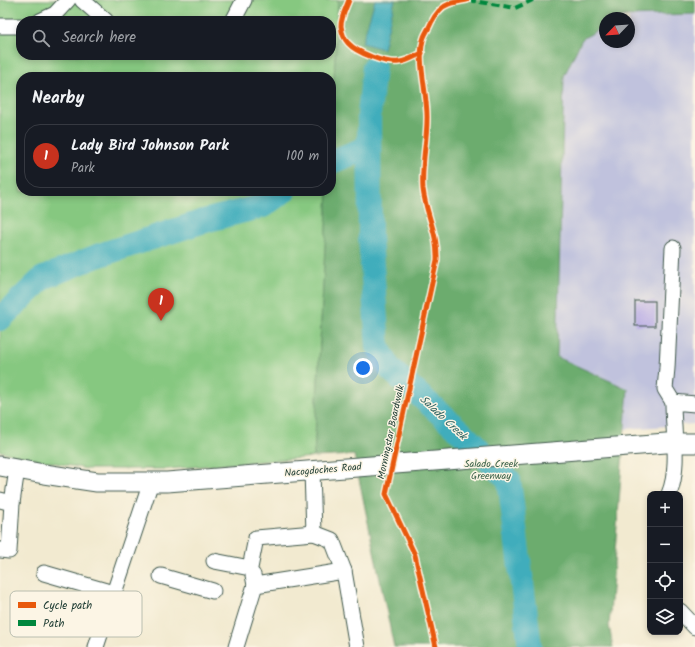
<!DOCTYPE html>
<html lang="en">
<head>
<meta charset="utf-8">
<style>
  :root { --surface:#171b24; --page:#242831; --text:#f1f3f6; --muted:#9ea1a6; --line:#363941; --accent:#c8321e }
  body { margin:0; font-family:Kalam,sans-serif; background:var(--page); color:var(--text) }
  .controls { position:absolute; right:12px; bottom:12px; display:grid; overflow:hidden; border-radius:8px; box-shadow:0 2px 6px #0003 }
  .controls button { width:36px; height:36px; display:grid; place-items:center; padding:0; border:0; border-bottom:1px solid var(--line); background:var(--surface); color:var(--text); font:20px sans-serif }
  .compass { position:absolute; left:599px; top:12px; width:36px; height:36px; border-radius:50%; background:var(--surface); box-shadow:0 2px 6px #0003; rotate:245deg }
  .you { position:absolute; left:363px; top:368px; width:14px; height:14px; margin:-10px; border:3px solid #fff; border-radius:50%; background:#1a73e8; box-shadow:0 0 0 6px #1a73e833 }
  .badge { display:grid; place-items:center; width:26px; height:26px; border-radius:50%; background:var(--accent); color:#fff; font-size:13px; font-weight:700 }
  .pin { position:absolute; translate:-50% -33px; filter:drop-shadow(0 1px 2px #0008) }
  .pin::after { content:''; position:absolute; top:21px; width:14px; height:12px; background:inherit; clip-path:polygon(0 0,100% 0,50% 100%) }
  .list { margin:0; padding:0; list-style:none }
  h2 { display:flex; justify-content:space-between; align-items:center; height:52px; margin:0; padding:0 16px; font-size:17px }
  h2 small { font-size:13px; font-weight:400; color:var(--muted) }
  .list li { display:grid; grid-template-columns:26px 1fr auto; gap:12px; align-items:center; box-sizing:border-box; height:64px; margin:0 8px 8px; padding:0 8px; border:1px solid var(--line); border-radius:16px }
  .list b { display:block; font-size:15px; white-space:nowrap }
  .list p { margin:0; font-size:13px; white-space:nowrap; color:var(--muted) }
  .list em { font-size:13px; font-style:normal; color:var(--muted) }
  .icon { flex:none; width:22px; height:22px; fill:none; stroke:currentColor; stroke-width:2; stroke-linecap:round; stroke-linejoin:round }
  .map { position:relative; flex:none; width:695px; height:647px; overflow:hidden }
  .search { position:absolute; background:var(--surface); box-shadow:0 2px 6px #0003; left:16px; top:16px; width:320px; height:44px; display:flex; align-items:center; gap:10px; box-sizing:border-box; padding:0 14px; border-radius:16px; color:var(--muted); font-size:15px }
  .panel { position:absolute; background:var(--surface); box-shadow:0 2px 6px #0003; left:16px; top:72px; width:320px; height:124px; border-radius:16px }
  .map>svg:first-child { display:block }
  .industrial { fill:#c0c2dd }
  .green { fill:#86c880; stroke:#52825a; fill-rule:evenodd }
  .forest { fill:#6cac6e; stroke:#467451 }
  .water { fill:#3fadbc; stroke:#2f7578 }
  .lines { fill:none; stroke-linecap:round; stroke-linejoin:round }
  .river { stroke:#3fadbc; stroke-width:24 }
  .building { fill:#aa9de5 }
  .minor-casing { stroke:#3f574b; stroke-width:17 }
  .major-casing { stroke:#3f574b; stroke-width:21 }
  .minor { stroke:#fff; stroke-width:15 }
  .major { stroke:#fff; stroke-width:19 }
  .quiet { stroke:#00873e; stroke-width:4; stroke-dasharray:8 4; stroke-linecap:butt }
  .cycleway-casing { stroke:#fcf5e5; stroke-width:8 }
  .cycleway { stroke:#e8590c; stroke-width:5 }
  .labels { text-anchor:middle; dominant-baseline:central; stroke-width:3; stroke-linejoin:round; paint-order:stroke }
  .street-label { font-size:10px; fill:#1f3d34; stroke:#fcf5e5 }
  .park-label { font-size:10px; fill:#396047; stroke:#fcf5e5 }
  .water-label { font-size:11px; font-style:italic; fill:#295f5d; stroke:#fcf5e5 }
  .key { fill:#fcf5e5; stroke:#babeb0; stroke-width:1 }
  .key-label { font-size:11px; fill:#1f3d34 }
</style>
</head>
<body>
<div class="map">
<svg width="695" height="647" viewBox="0 0 695 647">
  <rect width="100%" height="100%" fill="#fcf5e5"/>
  <filter id="ink" filterUnits="userSpaceOnUse"><feTurbulence type="fractalNoise" baseFrequency=".025" numOctaves="2"/><feDisplacementMap in="SourceGraphic" scale="8" xChannelSelector="R" yChannelSelector="G"/><feConvolveMatrix kernelMatrix="1 2 1 2 8 2 1 2 1" color-interpolation-filters="sRGB"/></filter>
  <filter id="wash" filterUnits="userSpaceOnUse"><feTurbulence type="fractalNoise" baseFrequency=".012" numOctaves="4" result="noise"/><feDisplacementMap in="SourceGraphic" scale="16" xChannelSelector="R" yChannelSelector="G"/><feGaussianBlur stdDeviation="0.9" result="paint"/><feColorMatrix in="noise" values="0 0 0 0 0 0 0 0 0 0 0 0 0 0 0 0 0 1.4 0 .05"/><feComposite in="paint" operator="in"/></filter>
  <g filter="url(#wash)">
    <rect width="100%" height="100%" fill="#f2ead0"/>
    <polygon class="industrial" points="695,14 695,424 625,429 628,389 557,357 564,76 582,39 605,26 605,42 629,42 629,18 620,18 624,16"/>
    <path class="green" d="M0,0H338L331,139V77H21V191H328L314,457L168,469H87L14,455L0,451ZM21,21H331V55H21Z"/>
    <polygon class="forest" points="338,0 695,0 695,14 624,16 620,18 605,18 605,26 582,39 564,76 557,357 628,389 609,626 613,647 394,647 354,455 314,457 328,191 331,191 331,139"/>
    <polygon class="water" points="375,0 395,0 383,49 362,43"/>
    <g class="lines">
      <g class="river">
        <polyline points="374,67 369,114 370,237 378,347 390,369 462,433 509,480 530,647"/>
        <polyline points="331,162 369,147"/>
        <polyline points="0,319 43,278 97,256 204,221 263,206 284,191"/>
      </g>
    </g>
    <g id="blocks">
      <rect class="building" x="635" y="301" width="20" height="25"/>
    </g>
  </g>
  <g filter="url(#ink)">
    <use href="#blocks" fill-opacity="0" stroke="#3f574b" stroke-width="1"/>
    <g class="lines">
      <g class="minor-casing">
        <g id="minor">
          <polyline points="82,0 106,21"/>
          <polyline points="40,21 55,14 68,0"/>
          <polyline points="233,21 244,0"/>
          <polyline points="0,26 21,26"/>
          <polyline points="673,248 667,368 665,389 673,402"/>
          <path d="M669,494C680,468 673,431 673,402L695,404"/>
          <polyline points="0,500 12,503 17,469"/>
          <polyline points="314,533 332,540 344,571 357,647"/>
          <polyline points="1,550 9,551 12,503"/>
          <polyline points="214,561 250,568 256,538 314,533 312,471"/>
          <polyline points="44,573 113,593"/>
          <polyline points="161,576 213,591"/>
          <polyline points="255,585 344,571"/>
          <polyline points="680,611 695,627"/>
          <polyline points="96,647 151,482"/>
          <polyline points="236,647 255,585 253,575"/>
        </g>
      </g>
      <g class="major-casing">
        <polyline id="major" points="0,466 44,474 97,482 167,482 666,443 695,443"/>
      </g>
      <use href="#minor" class="minor"/>
      <use href="#major" class="major"/>
      <polyline class="quiet" points="468,0 515,8 533,0"/>
      <g class="cycleway-casing">
        <g id="cycleway">
          <path d="M349,0C346,8 341,17 341,26C342,33 344,39 348,43C357,53 386,64 399,62C408,61 415,56 422,53"/>
          <path d="M436,647L415,555L386,494L437,260C438,233 426,215 423,189C421,166 427,142 427,119C428,95 416,59 424,37C426,32 429,28 431,23C435,15 440,7 449,4C455,2 461,1 467,0"/>
        </g>
      </g>
      <use href="#cycleway" class="cycleway"/>
    </g>
  </g>
  <g class="labels">
    <g class="street-label">
      <text transform="translate(391 432) rotate(-78)">Morningstar Boardwalk</text>
      <text transform="translate(323 470) rotate(-5)">Nacogdoches Road</text>
    </g>
    <g class="park-label">
      <text x="491" y="464">Salado Creek<tspan x="491" dy="12">Greenway</tspan></text>
    </g>
    <g class="water-label">
      <text transform="translate(443 418) rotate(43)">Salado Creek</text>
    </g>
  </g>
  <rect x="10" y="591" width="132" height="46" rx="6" class="key"/>
  <rect x="18" y="602" width="18" height="6" fill="#e8590c"/>
  <rect x="18" y="620" width="18" height="6" fill="#00873e"/>
  <g class="key-label">
    <text x="43" y="609">Cycle path</text>
    <text x="43" y="627">Path</text>
  </g>
</svg>
<div class="controls">
<button>+</button>
<button>−</button>
<button><svg class="icon" aria-label="locate" viewBox="0 0 24 24"><circle cx="12" cy="12" r="6"/><path d="M12 2v4M12 18v4M2 12h4M18 12h4"/></svg></button>
<button><svg class="icon" aria-label="layers" viewBox="0 0 24 24"><path d="M12 4l9 5-9 5-9-5zM3 14l9 5 9-5"/></svg></button>
</div>
<svg class="compass" viewBox="-18 -18 36 36"><path d="M0-13l5 13h-10z" fill="#e53935"/><path d="M0 13l5-13h-10z" fill="#9ea1a6"/></svg>
<div class="you"></div>
<div class="pin badge" style="left:161px;top:321px">1</div>
<div class="search"><svg class="icon" aria-label="search" viewBox="0 0 24 24"><circle cx="10" cy="10" r="6"/><path d="M15 15l6 6"/></svg>Search here</div>
<section class="panel">
<h2>Nearby<small></small></h2>
<ul class="list">
<li><span class="badge">1</span><div><b>Lady Bird Johnson Park</b><p>Park</p></div><em>100 m</em></li>
</ul>
</section>
</div>
</body>
</html>
